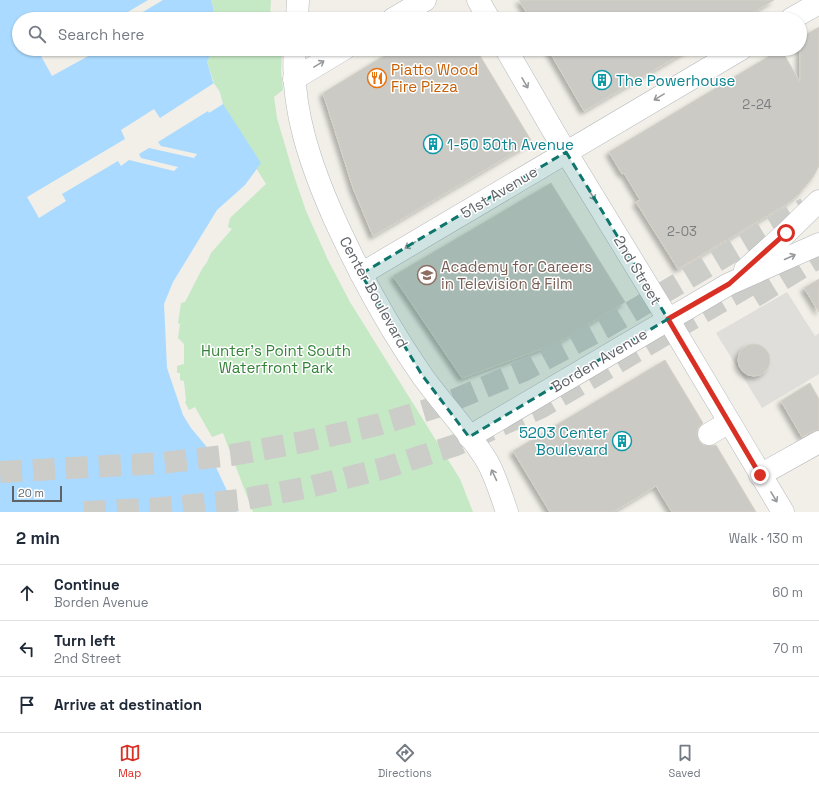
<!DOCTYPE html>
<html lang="en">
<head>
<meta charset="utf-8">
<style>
  :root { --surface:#fff; --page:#f2f2f3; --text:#1f2937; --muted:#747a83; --line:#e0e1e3; --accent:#d93025 }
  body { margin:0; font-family:"Space Grotesk",sans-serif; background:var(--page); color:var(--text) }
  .scale { position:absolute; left:12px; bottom:10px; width:50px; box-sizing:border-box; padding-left:4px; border:2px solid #5f6368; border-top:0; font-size:11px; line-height:14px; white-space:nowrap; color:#5f6368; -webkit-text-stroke:3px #fff; paint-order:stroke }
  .stop { position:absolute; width:12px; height:12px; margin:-9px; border:3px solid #d93025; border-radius:50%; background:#fff }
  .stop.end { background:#d93025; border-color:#fff; box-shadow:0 1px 4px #0008 }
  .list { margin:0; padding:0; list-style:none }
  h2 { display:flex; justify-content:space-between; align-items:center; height:52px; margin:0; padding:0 16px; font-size:17px }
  h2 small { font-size:13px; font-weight:400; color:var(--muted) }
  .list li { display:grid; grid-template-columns:26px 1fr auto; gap:12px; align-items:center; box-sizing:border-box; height:56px; padding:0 16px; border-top:1px solid var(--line) }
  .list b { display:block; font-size:15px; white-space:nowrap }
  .list p { margin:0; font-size:13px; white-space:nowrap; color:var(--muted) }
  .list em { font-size:13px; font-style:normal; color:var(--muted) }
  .icon { flex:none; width:22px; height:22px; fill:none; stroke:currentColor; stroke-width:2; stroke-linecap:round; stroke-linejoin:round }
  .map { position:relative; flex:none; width:819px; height:512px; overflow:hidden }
  .search { position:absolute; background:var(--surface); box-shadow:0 1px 3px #0004; left:12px; right:12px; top:12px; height:44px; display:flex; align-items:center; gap:10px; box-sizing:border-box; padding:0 14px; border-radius:22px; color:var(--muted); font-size:15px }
  .sheet { height:220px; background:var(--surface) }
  nav { display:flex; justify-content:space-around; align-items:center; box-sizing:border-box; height:56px; border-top:1px solid var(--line); background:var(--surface); font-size:11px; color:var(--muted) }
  nav a { display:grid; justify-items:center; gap:2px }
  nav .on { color:var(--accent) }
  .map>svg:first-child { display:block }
  .industrial { fill:#e0deda }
  .green { fill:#c5e8c5 }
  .water { fill:#aadaff }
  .pier { fill:#f1efe8 }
  .building { fill:#cccac5; stroke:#d6d1c6; filter:url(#shadow) }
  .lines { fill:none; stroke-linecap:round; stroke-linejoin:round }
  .highway-tunnel { stroke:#ccccc8; stroke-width:22; stroke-dasharray:22 11; stroke-linecap:butt }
  .minor-casing { stroke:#b5b8bc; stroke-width:23 }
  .minor { stroke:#fff; stroke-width:22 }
  .oneway { stroke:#979a9d }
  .route { stroke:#d93025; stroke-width:5 }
  .marked { fill:#0f766e; fill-opacity:0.2; stroke:#0f766e; stroke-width:3; stroke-dasharray:8 5; stroke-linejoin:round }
  .labels { text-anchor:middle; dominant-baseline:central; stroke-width:3; stroke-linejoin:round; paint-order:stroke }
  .number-label { font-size:13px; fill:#7a7d7f }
  .food-label { font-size:15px; fill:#c56008; stroke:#fff; text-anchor:start }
  .culture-label { font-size:15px; fill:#0d838f; stroke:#fff; text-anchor:start }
  .street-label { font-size:15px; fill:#5f6368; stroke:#fff }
  .education-label { font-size:15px; fill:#785e54; stroke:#fff; text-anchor:start }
  .park-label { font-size:15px; fill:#348238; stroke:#fff }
</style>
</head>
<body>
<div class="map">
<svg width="819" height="512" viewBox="0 0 819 512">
  <defs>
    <filter id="shadow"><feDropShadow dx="-3.5" dy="3.5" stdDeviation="2" flood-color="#0004"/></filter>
  </defs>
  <rect width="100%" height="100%" fill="#f1efe8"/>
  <polygon class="industrial" points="787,292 815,336 819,333 819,374 762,408 716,333"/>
  <g class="green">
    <polygon points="211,0 271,0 270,19 216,19"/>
    <polygon points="213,49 282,49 281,71 283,90 274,97 277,118 294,176 306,211 328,260 350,302 460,479 473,512 253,512 223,433 212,437 195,407 189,410 185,402 186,401 184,381 180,380 180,373 177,373 177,366 184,364 184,344 178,338 180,324 178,323 181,303 185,302 202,269 207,262 211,253 232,229 228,227 230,218 266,184 250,158 125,139 214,83 207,62"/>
  </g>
  <polygon class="water" points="0,0 211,0 216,19 19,19 19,49 213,49 207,62 213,82 220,92 223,104 261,163 245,185 217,210 173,282 164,304 167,368 183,415 191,428 206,446 237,512 0,512"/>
  <g class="pier">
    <polygon points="148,0 163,0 131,19 116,19"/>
    <polygon points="53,49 65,49 69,56 81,49 101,49 52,76 41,56"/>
    <polygon points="214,83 220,92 223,104 209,113 208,111 158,142 161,146 197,154 194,158 149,148 139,154 141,158 178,167 174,171 129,160 121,166 118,161 62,194 66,201 39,218 27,197 125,139 121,130 154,109 160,118"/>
  </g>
  <g class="building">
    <polygon points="519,0 774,0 742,19 530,19"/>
    <polygon points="819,27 819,166 813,177 799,194 787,204 678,269 636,202 640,200 624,173 622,174 609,152 781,49 800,82 800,38"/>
    <polygon points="395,49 476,49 532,142 373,236 353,188 323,93"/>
    <polygon points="548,49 690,49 584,111"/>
    <polygon points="551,183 625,302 558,343 462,378 393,276"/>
    <polygon points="819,279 819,312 804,288"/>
    <circle cx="754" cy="360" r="16"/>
    <polygon points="665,360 703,423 698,428 697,434 699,441 703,445 709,446 716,445 756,512 672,512 656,486 613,512 550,512 513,451"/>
    <polygon points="810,383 819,399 819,430 813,431 802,437 781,401"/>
  </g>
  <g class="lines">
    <g class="highway-tunnel">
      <polyline points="754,297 819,257"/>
      <polyline points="0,472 162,463 232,455 303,442 377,425 437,407 525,370 604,328 806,208"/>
      <polyline points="84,512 162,508 240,500 310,487 385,468 456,445 540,408 765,276"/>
    </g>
    <g class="minor-casing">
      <g id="minor">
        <polyline points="478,0 489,19"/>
        <polyline points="297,19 298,0"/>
        <polyline points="393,19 425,0"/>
        <polyline points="791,19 819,3"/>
        <path d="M295,49C290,107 311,166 334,218C359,273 387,325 421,374C442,404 468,430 487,461C496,477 501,495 507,512"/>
        <polyline points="506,49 555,134 668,319 783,512"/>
        <polyline points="294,79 344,49"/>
        <polyline points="745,270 786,233 819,201"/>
        <polyline points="361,274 741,49"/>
        <polyline points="709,434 729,422"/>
        <polyline points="469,437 729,284 819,244"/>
        <polyline points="760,475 819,442"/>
      </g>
    </g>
    <use href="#minor" class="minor"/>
  </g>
  <defs><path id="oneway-shaft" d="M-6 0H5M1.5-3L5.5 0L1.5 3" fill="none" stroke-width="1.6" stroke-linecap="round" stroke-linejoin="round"/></defs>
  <g class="oneway">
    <use href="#oneway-shaft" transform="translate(319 64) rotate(-31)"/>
    <use href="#oneway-shaft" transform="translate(525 83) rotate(60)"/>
    <use href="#oneway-shaft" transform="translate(659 97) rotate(149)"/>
    <use href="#oneway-shaft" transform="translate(592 195) rotate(58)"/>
    <use href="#oneway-shaft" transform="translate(410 245) rotate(149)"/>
    <use href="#oneway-shaft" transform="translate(790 257) rotate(-24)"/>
    <use href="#oneway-shaft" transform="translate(494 475) rotate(-115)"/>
    <use href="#oneway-shaft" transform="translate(774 497) rotate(59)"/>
  </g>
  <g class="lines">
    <polyline class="route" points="760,475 668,319 729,284 786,233"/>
  </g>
  <path class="marked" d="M566,152L668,319L469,437L422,375L361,274Z"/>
  <defs>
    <g id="restaurant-ring" transform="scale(1)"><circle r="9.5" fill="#fff" stroke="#e8710a" stroke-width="1.5"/><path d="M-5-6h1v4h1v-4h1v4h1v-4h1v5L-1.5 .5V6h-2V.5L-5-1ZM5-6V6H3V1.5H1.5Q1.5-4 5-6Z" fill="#e8710a"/></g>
    <g id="building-ring" transform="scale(1)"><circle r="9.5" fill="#fff" stroke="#0f9aa8" stroke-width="1.5"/><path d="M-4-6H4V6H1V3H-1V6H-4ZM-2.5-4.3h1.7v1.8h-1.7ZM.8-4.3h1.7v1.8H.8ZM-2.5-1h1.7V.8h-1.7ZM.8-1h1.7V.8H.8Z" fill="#0f9aa8"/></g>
    <g id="school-ring" transform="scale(1)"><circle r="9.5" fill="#fff" stroke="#8d6e63" stroke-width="1.5"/><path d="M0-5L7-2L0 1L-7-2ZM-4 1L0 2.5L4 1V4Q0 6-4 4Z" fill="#8d6e63"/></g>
  </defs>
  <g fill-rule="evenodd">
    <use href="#restaurant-ring" x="377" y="78"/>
    <use href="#building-ring" x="602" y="80"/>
    <use href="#building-ring" x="433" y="144"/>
    <use href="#school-ring" x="427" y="275"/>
    <use href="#building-ring" x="622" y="441"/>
  </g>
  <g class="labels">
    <g class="number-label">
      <text x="757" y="104">2-24</text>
      <text x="682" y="231">2-03</text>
    </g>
    <g class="food-label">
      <text x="391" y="69">Piatto Wood<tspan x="391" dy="17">Fire Pizza</tspan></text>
    </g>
    <g class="culture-label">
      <text x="616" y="80">The Powerhouse</text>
      <text x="447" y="144">1-50 50th Avenue</text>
      <text x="608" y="432" text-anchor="end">5203 Center<tspan x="608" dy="17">Boulevard</tspan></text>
    </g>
    <g class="street-label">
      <text transform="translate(499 192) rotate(-31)">51st Avenue</text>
      <text transform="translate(638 270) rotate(59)">2nd Street</text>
      <text transform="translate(374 292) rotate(61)">Center Boulevard</text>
      <text transform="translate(599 360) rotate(-31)">Borden Avenue</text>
    </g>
    <g class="education-label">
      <text x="441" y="266">Academy for Careers<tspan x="441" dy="17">in Television &amp; Film</tspan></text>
    </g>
    <g class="park-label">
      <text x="276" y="350">Hunter’s Point South<tspan x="276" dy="17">Waterfront Park</tspan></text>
    </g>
  </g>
</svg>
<div class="scale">20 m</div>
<div class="stop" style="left:786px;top:233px"></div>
<div class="stop end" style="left:760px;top:475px"></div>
<div class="search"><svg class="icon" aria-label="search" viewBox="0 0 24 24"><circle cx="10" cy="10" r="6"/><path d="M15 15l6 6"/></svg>Search here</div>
</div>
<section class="sheet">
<h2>2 min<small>Walk · 130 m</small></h2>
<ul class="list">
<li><svg class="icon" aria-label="ahead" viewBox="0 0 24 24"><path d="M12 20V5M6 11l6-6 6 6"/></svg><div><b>Continue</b><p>Borden Avenue</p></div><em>60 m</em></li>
<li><svg class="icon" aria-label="left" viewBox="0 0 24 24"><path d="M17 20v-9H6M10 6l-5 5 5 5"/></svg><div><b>Turn left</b><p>2nd Street</p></div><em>70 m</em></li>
<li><svg class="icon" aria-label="arrive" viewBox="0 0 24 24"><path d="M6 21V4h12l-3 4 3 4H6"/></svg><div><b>Arrive at destination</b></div></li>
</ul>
</section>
<nav>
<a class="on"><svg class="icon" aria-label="map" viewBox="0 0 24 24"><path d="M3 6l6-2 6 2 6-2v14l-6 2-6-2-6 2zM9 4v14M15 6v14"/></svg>Map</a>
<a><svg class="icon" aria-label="directions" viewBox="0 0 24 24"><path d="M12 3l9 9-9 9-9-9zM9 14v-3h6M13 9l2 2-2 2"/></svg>Directions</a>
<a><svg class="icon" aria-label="saved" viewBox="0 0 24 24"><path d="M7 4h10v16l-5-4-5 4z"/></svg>Saved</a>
</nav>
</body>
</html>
